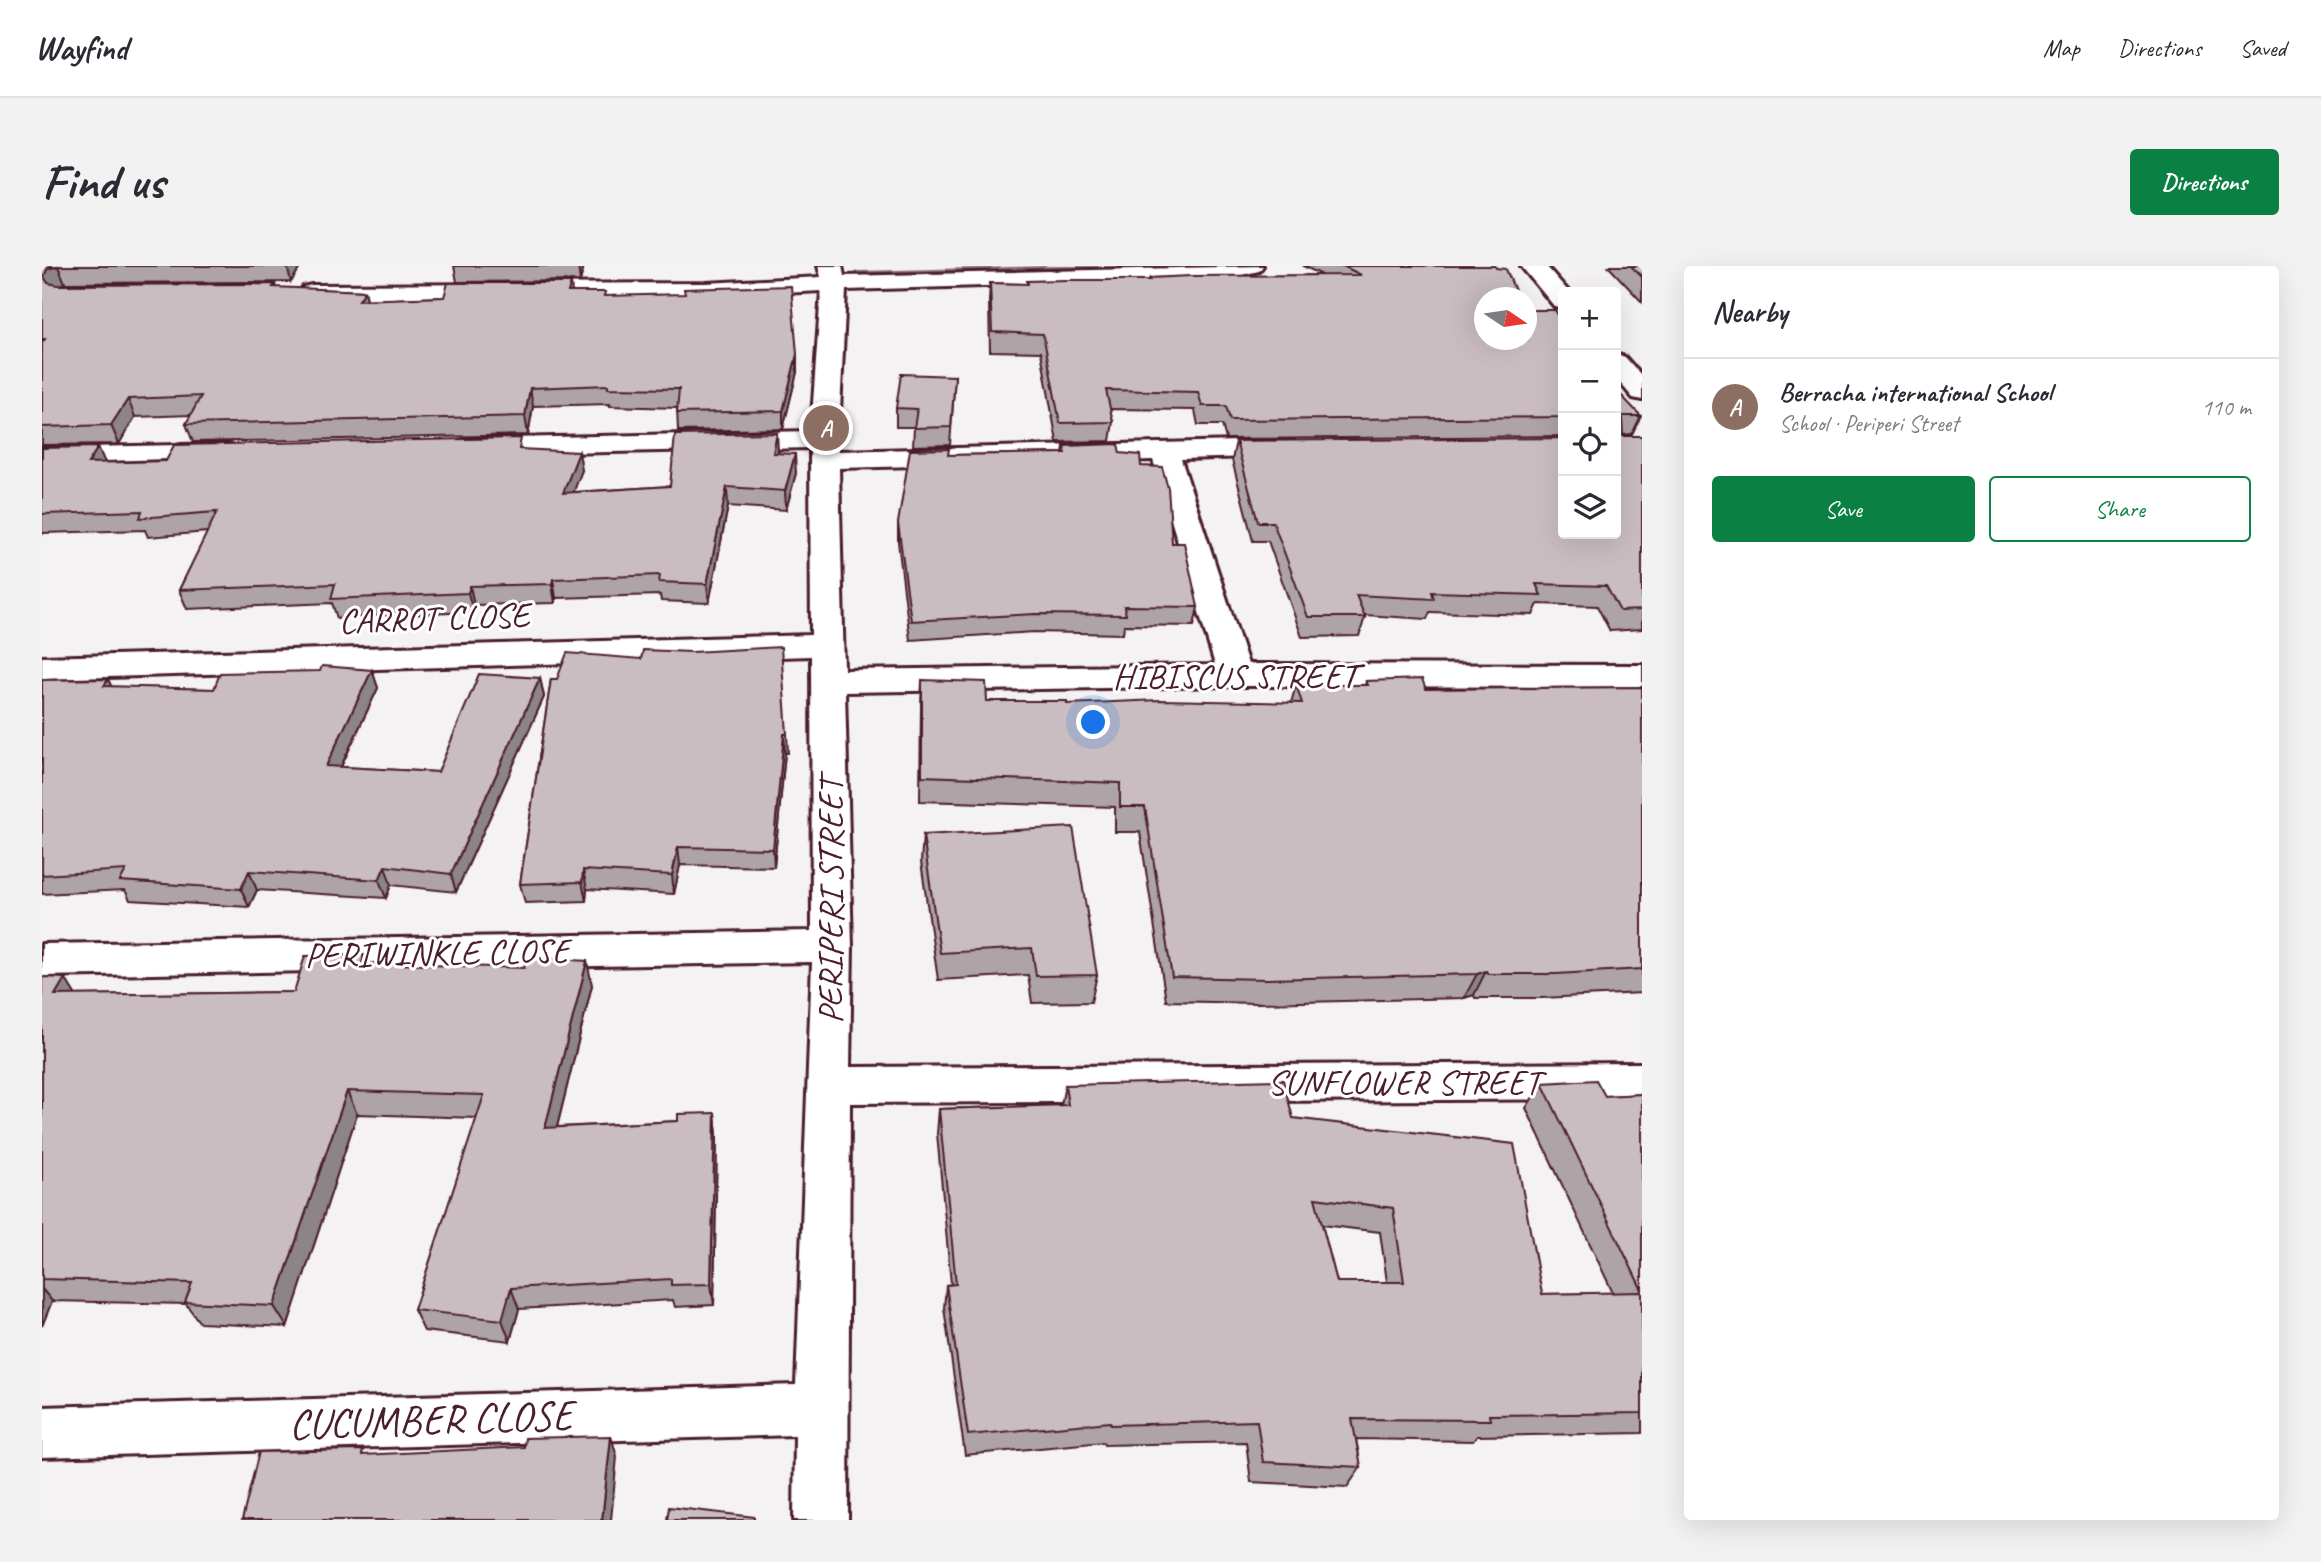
<!DOCTYPE html>
<html lang="en">
<head>
<meta charset="utf-8">
<style>
  :root { --surface:#fff; --page:#f2f2f3; --text:#2b2b33; --muted:#7c7c81; --line:#e1e1e2; --accent:#0b8043 }
  body { margin:0; font-family:Caveat,sans-serif; background:var(--page); color:var(--text) }
  .controls { position:absolute; right:21px; top:21px; display:grid; overflow:hidden; border-radius:7px; box-shadow:0 7px 28px #0002 }
  .controls button { width:63px; height:63px; display:grid; place-items:center; padding:0; border:0; border-bottom:2px solid var(--line); background:var(--surface); color:var(--text); font:35px sans-serif }
  .compass { position:absolute; left:1432px; top:21px; width:63px; height:63px; border-radius:50%; background:var(--surface); box-shadow:0 7px 28px #0002; rotate:103deg }
  .you { position:absolute; left:1052px; top:457px; width:24px; height:24px; margin:-18px; border:5px solid #fff; border-radius:50%; background:#1a73e8; box-shadow:0 0 0 10px #1a73e833 }
  .badge { display:grid; place-items:center; width:46px; height:46px; border-radius:50%; background:var(--accent); color:#fff; font-size:23px; font-weight:700 }
  .pin { position:absolute; translate:-50% -50%; border:4px solid #fff; box-shadow:0 2px 7px #0006 }
  .list { margin:0; padding:0; list-style:none }
  h2 { display:flex; justify-content:space-between; align-items:center; height:91px; margin:0; padding:0 28px; font-size:30px }
  h2 small { font-size:23px; font-weight:400; color:var(--muted) }
  .list li { display:grid; grid-template-columns:46px 1fr auto; gap:21px; align-items:center; box-sizing:border-box; height:98px; padding:0 28px; border-top:2px solid var(--line) }
  .list b { display:block; font-size:26px; white-space:nowrap }
  .list p { margin:0; font-size:23px; white-space:nowrap; color:var(--muted) }
  .list em { font-size:23px; font-style:normal; color:var(--muted) }
  .actions { display:flex; gap:14px; padding:21px 28px }
  .actions a { flex:1; padding:16px 0; border:2px solid var(--accent); border-radius:7px; text-align:center; font-size:24px; color:var(--accent) }
  .actions .main { background:var(--accent); color:#fff }
  .icon { flex:none; width:38px; height:38px; fill:none; stroke:currentColor; stroke-width:2; stroke-linecap:round; stroke-linejoin:round }
  .map { position:relative; flex:none; width:1600px; height:1254px; overflow:hidden; border-radius:7px }
  header { display:flex; align-items:center; gap:42px; box-sizing:border-box; height:98px; padding:0 35px; background:var(--surface); border-bottom:2px solid var(--line) }
  header strong { font-size:33px }
  nav { display:flex; gap:38px; margin-inline-start:auto; font-size:24px }
  .intro { display:flex; align-items:center; justify-content:space-between; box-sizing:border-box; height:168px; padding:0 42px }
  h1 { margin:0; font-size:49px }
  .button { padding:18px 32px; border-radius:7px; background:var(--accent); color:#fff; font-size:24px; font-weight:700 }
  main { display:flex; gap:42px; padding:0 42px }
  aside { flex:1; background:var(--surface); border-radius:7px; box-shadow:0 7px 28px #0002 }
  .map>svg:first-child { display:block }
  .lines { fill:none; stroke-linecap:round; stroke-linejoin:round }
  .stream { fill:#8d727a; fill-rule:evenodd }
  .street-casing { stroke:#4a1f2b; stroke-width:6 }
  .street { fill:#fff; fill-rule:evenodd }
  .wall { fill:#aea3a6; stroke:#4a1f2b; stroke-width:2; fill-rule:evenodd }
  .shaded-wall { fill:#8d8487; stroke:#4a1f2b; stroke-width:2 }
  .building { fill:#cabdc1; stroke:#4a1f2b; stroke-width:2; fill-rule:evenodd }
  .labels { text-anchor:middle; dominant-baseline:central; stroke-width:6; stroke-linejoin:round; paint-order:stroke }
  .street-label { font-size:35px; fill:#4a1f2b; stroke:#fff }
  .near-street-label { font-size:42px; fill:#4a1f2b; stroke:#fff }
</style>
</head>
<body>
<header>
<strong>Wayfind</strong>
<nav><a>Map</a><a>Directions</a><a>Saved</a></nav>
</header>
<div class="intro"><h1>Find us</h1><a class="button">Directions</a></div>
<main>
<div class="map">
<svg width="1600" height="1254" viewBox="0 0 1600 1254">
  <rect width="100%" height="100%" fill="#f4f2f2"/>
  <filter id="ink" filterUnits="userSpaceOnUse"><feTurbulence type="fractalNoise" baseFrequency=".0143" numOctaves="2"/><feDisplacementMap in="SourceGraphic" scale="14" xChannelSelector="R" yChannelSelector="G"/><feConvolveMatrix kernelMatrix="1 2 1 2 8 2 1 2 1" color-interpolation-filters="sRGB"/></filter>
  <g filter="url(#ink)">
    <g class="lines">
      <polygon class="stream" points="999,0 1091,0 1087,2 815,9 811,7 815,5"/>
      <g class="street-casing">
        <g id="street">
          <path d="M776,0H800L802,10L1221,0L1217,5L1182,13L804,24L796,185L1243,174L1253,176L1257,182L1253,188L1243,190L1139,193L1206,398L1600,399V421L1193,420L803,426L810,680L808,801L1600,797V833L808,837L806,1254H752L753,1169L0,1191V1141L754,1119L770,696L0,710V678L770,665L769,390L0,413V391L769,369L768,182L427,189L417,187L413,181L417,175L427,173L769,165L779,25L664,31L270,33L261,31L258,26L261,21L270,19L664,17L779,11ZM1111,194L1173,399L802,404L797,202Z"/>
          <polygon points="1479,0 1504,0 1527,26 1521,26 1521,42 1512,40"/>
          <polygon points="1574,88 1583,91 1600,110 1600,134 1591,132 1574,112"/>
          <polygon points="182,178 192,180 196,186 192,192 182,194 0,198 0,182"/>
        </g>
      </g>
      <use href="#street" class="street"/>
    </g>
    <g class="wall">
      <polygon points="0,0 259,0 249,16 23,17 17,19 233,18 234,22 323,25 325,34 402,31 529,17 530,26 564,30 755,106 741,163 636,165 635,142 568,140 568,138 491,140 486,169 151,176 144,158 149,149 93,151 77,178 0,179"/>
      <polygon points="412,0 542,0 538,15 415,16"/>
      <polygon points="1261,0 1453,0 1443,32 1521,57 1521,170 1184,173 1180,159 1156,159 1153,144 1068,143 1071,156 1068,175 1015,176 999,86 948,85 947,35 948,17 985,18 985,15 1107,14 1108,12 1280,9"/>
      <polygon points="1566,0 1600,0 1600,36"/>
      <polygon points="913,110 908,179 871,180 872,161 854,161 854,142"/>
      <polygon points="1574,127 1599,150 1590,168 1581,169 1581,170 1600,170 1600,363 1568,365 1555,340 1496,338 1491,349 1388,346 1385,353 1323,349 1323,351 1317,370 1260,371 1226,275 1211,275 1190,194 1194,175 1521,268"/>
      <polygon points="1022,180 1078,187 1099,200 1156,341 1152,360 1082,359 1081,368 992,366 868,374 856,276 856,257 906,189 1021,187"/>
      <polygon points="56,181 62,196 481,183 540,204 531,226 628,220 736,185 736,187 754,207 744,244 686,240 667,337 619,335 618,329 514,332 513,337 432,339 431,346 295,352 290,337 145,343 137,324 166,266 106,271 103,264 1,267 0,269 0,182"/>
      <polygon points="330,404 336,422 299,501 396,506 498,412 502,431 414,626 349,619 344,632 215,624 207,641 88,634 83,624 0,628 0,414 70,421 172,423"/>
      <polygon points="509,413 745,468 746,487 743,487 732,601 638,599 632,628 545,623 544,635 483,637 478,618"/>
      <polygon points="880,414 945,435 1025,438 1249,437 1254,419 1323,419 1324,415 1384,423 1600,421 1600,727 1500,732 1433,732 1432,729 1422,732 1215,737 1124,735 1098,566 1073,566 1073,541 878,535 879,439"/>
      <polygon points="881,569 1055,709 1049,736 990,737 986,709 896,714 879,596"/>
      <polygon points="322,689 325,697 550,719 515,861 636,855 673,847 675,870 672,1039 633,1041 631,1034 477,1043 468,1075 382,1065 372,1044 435,852 315,848 245,1061 158,1057 144,1038 10,1035 0,1060 0,711 23,712 33,729 252,726"/>
      <path d="M1500,817L1563,830L1600,828V1167L1435,1170L1431,1175L1314,1173L1319,1201L1305,1221L1209,1216L1204,1176L1062,1179L1061,1176L923,1189L902,1042L904,1019L909,1018L895,868L897,843L1019,839L1023,819L1251,852L1500,1028L1571,1027L1484,842ZM1280,959L1338,966L1345,1016H1295Z"/>
    </g>
    <g class="shaded-wall">
      <polygon points="16,0 23,17 12,21 9,28 2,11 5,3"/>
      <polygon points="245,0 259,0 249,16"/>
      <polygon points="536,0 542,0 538,15"/>
      <polygon points="323,25 327,42 317,34"/>
      <polygon points="755,88 755,106 741,163 741,145"/>
      <polygon points="488,122 491,140 486,169 483,150"/>
      <polygon points="86,133 93,151 77,178 69,159"/>
      <polygon points="735,167 736,185 731,205 731,187"/>
      <polygon points="56,181 64,199 46,197"/>
      <polygon points="537,186 540,204 524,246 521,227"/>
      <polygon points="753,188 754,207 744,244 743,225"/>
      <polygon points="685,221 686,240 667,337 665,318"/>
      <polygon points="511,313 514,332 513,337 510,318"/>
      <polygon points="428,320 432,339 431,346 426,327"/>
      <polygon points="330,404 336,422 290,519 284,500"/>
      <polygon points="498,412 502,431 414,626 409,608"/>
      <polygon points="66,413 75,432 62,420"/>
      <polygon points="742,468 743,487 732,601 731,583"/>
      <polygon points="636,581 638,599 632,628 630,609"/>
      <polygon points="343,600 349,619 344,632 337,614"/>
      <polygon points="541,604 545,623 544,635 540,616"/>
      <polygon points="207,605 215,624 207,641 199,623"/>
      <polygon points="545,695 550,719 509,885 503,862"/>
      <polygon points="1444,705 1432,729 1422,732 1435,708"/>
      <polygon points="23,712 38,736 13,729"/>
      <polygon points="305,825 315,848 245,1061 232,1040"/>
      <polygon points="673,847 675,870 672,1039 669,1018"/>
      <polygon points="469,1022 477,1043 468,1075 460,1054"/>
      <polygon points="0,1023 10,1035 0,1060"/>
      <polygon points="569,1170 575,1191 569,1254 560,1254"/>
    </g>
    <g class="building">
      <polygon points="0,0 38,0 16,0 5,3 2,11 6,17 16,19 233,18 231,21 323,25 317,34 402,31 406,17 529,17 526,26 563,26 562,30 643,28 642,23 749,20 755,88 741,145 635,147 637,123 566,122 566,119 488,122 483,150 144,158 159,130 86,133 69,159 0,161 0,77 3,73 0,73"/>
      <polygon points="1301,0 1453,0 1454,2 1464,3 1476,32 1443,32 1443,74 1485,74 1485,44 1513,44 1521,57 1521,151 1188,154 1184,140 1160,140 1156,126 1064,124 1071,156 1018,157 1001,68 950,66 948,17 986,18 985,15 1026,14 1109,14 1108,12 1148,10 1319,9"/>
      <polygon points="1589,0 1600,0 1600,11"/>
      <polygon points="859,108 913,110 909,161 872,162 875,143 854,142"/>
      <polygon points="1574,127 1577,127 1599,150 1580,150 1581,170 1600,170 1600,344 1578,345 1564,320 1494,318 1499,329 1390,326 1392,333 1314,329 1323,351 1266,351 1231,256 1216,256 1194,175 1521,172 1521,268 1574,268"/>
      <polygon points="735,167 731,187 753,188 743,225 685,221 665,318 617,316 618,309 511,313 510,318 428,320 426,327 289,333 293,318 137,324 175,246 98,252 100,245 0,248 0,182 56,181 46,197 124,195 132,179 479,172 477,183 537,186 521,227 628,220 633,169"/>
      <polygon points="1076,178 1078,187 1098,189 1099,200 1120,201 1126,222 1130,277 1142,277 1156,341 1082,340 1084,349 994,348 869,355 856,257 868,184 907,183 906,189 1023,187 1022,180"/>
      <polygon points="739,381 745,468 742,468 731,583 636,581 630,609 541,604 540,616 478,618 509,413 515,413 525,387 599,393 601,384 650,386"/>
      <polygon points="280,400 330,404 284,500 396,506 437,408 498,412 409,608 343,600 337,614 207,605 199,623 78,615 84,604 0,609 0,414 66,413 62,420 172,423 178,407 278,405"/>
      <polygon points="1380,413 1384,423 1600,421 1600,703 1514,708 1446,708 1444,705 1435,708 1224,713 1130,711 1103,541 1078,541 1078,517 880,510 880,414 944,416 945,435 1025,435 1025,438 1118,434 1260,437 1254,419 1326,419 1324,415"/>
      <polygon points="1031,561 1055,709 994,710 990,682 898,687 881,569"/>
      <polygon points="322,689 320,697 482,702 485,691 545,695 503,862 636,855 636,848 673,847 669,1018 629,1019 629,1013 469,1022 460,1054 372,1044 442,829 305,825 232,1040 143,1036 150,1017 0,1013 0,711 23,712 13,729 252,726 263,690"/>
      <path d="M1241,814L1251,852L1472,878L1500,1028L1600,1026V1147L1447,1149L1448,1154L1310,1153L1319,1201L1221,1196L1215,1155L1069,1159L1068,1156L926,1169L904,1019L914,1018L897,843L1026,839L1023,819ZM1273,932L1351,942L1362,1016H1295Z"/>
      <polygon points="1554,814 1563,830 1600,828 1600,1024 1500,817"/>
      <polygon points="569,1170 560,1254 200,1254 217,1186 321,1184 320,1189 482,1181 483,1172"/>
      <polygon points="627,1241 712,1251 712,1254 625,1254"/>
    </g>
  </g>
  <g class="labels">
    <g class="street-label">
      <text transform="translate(392 352) rotate(-2)">CARROT CLOSE</text>
      <text x="1193" y="410">HIBISCUS STREET</text>
      <text transform="translate(788 635) rotate(-90)">PERIPERI STREET</text>
      <text transform="translate(395 687) rotate(-1)">PERIWINKLE CLOSE</text>
      <text x="1362" y="816">SUNFLOWER STREET</text>
    </g>
    <g class="near-street-label">
      <text transform="translate(389 1154) rotate(-2)">CUCUMBER CLOSE</text>
    </g>
  </g>
</svg>
<div class="controls">
<button>+</button>
<button>−</button>
<button><svg class="icon" aria-label="locate" viewBox="0 0 24 24"><circle cx="12" cy="12" r="6"/><path d="M12 2v4M12 18v4M2 12h4M18 12h4"/></svg></button>
<button><svg class="icon" aria-label="layers" viewBox="0 0 24 24"><path d="M12 4l9 5-9 5-9-5zM3 14l9 5 9-5"/></svg></button>
</div>
<svg class="compass" viewBox="-18 -18 36 36"><path d="M0-13l5 13h-10z" fill="#e53935"/><path d="M0 13l5-13h-10z" fill="#7c7c81"/></svg>
<div class="you"></div>
<div class="pin badge" style="left:784px;top:162px;background:#8d6e63">A</div>
</div>
<aside>
<h2>Nearby<small></small></h2>
<ul class="list">
<li><span class="badge" style="background:#8d6e63">A</span><div><b>Berracha international School</b><p>School · Periperi Street</p></div><em>110 m</em></li>
</ul>
<div class="actions"><a class="main">Save</a><a>Share</a></div>
</aside>
</main>
</body>
</html>
